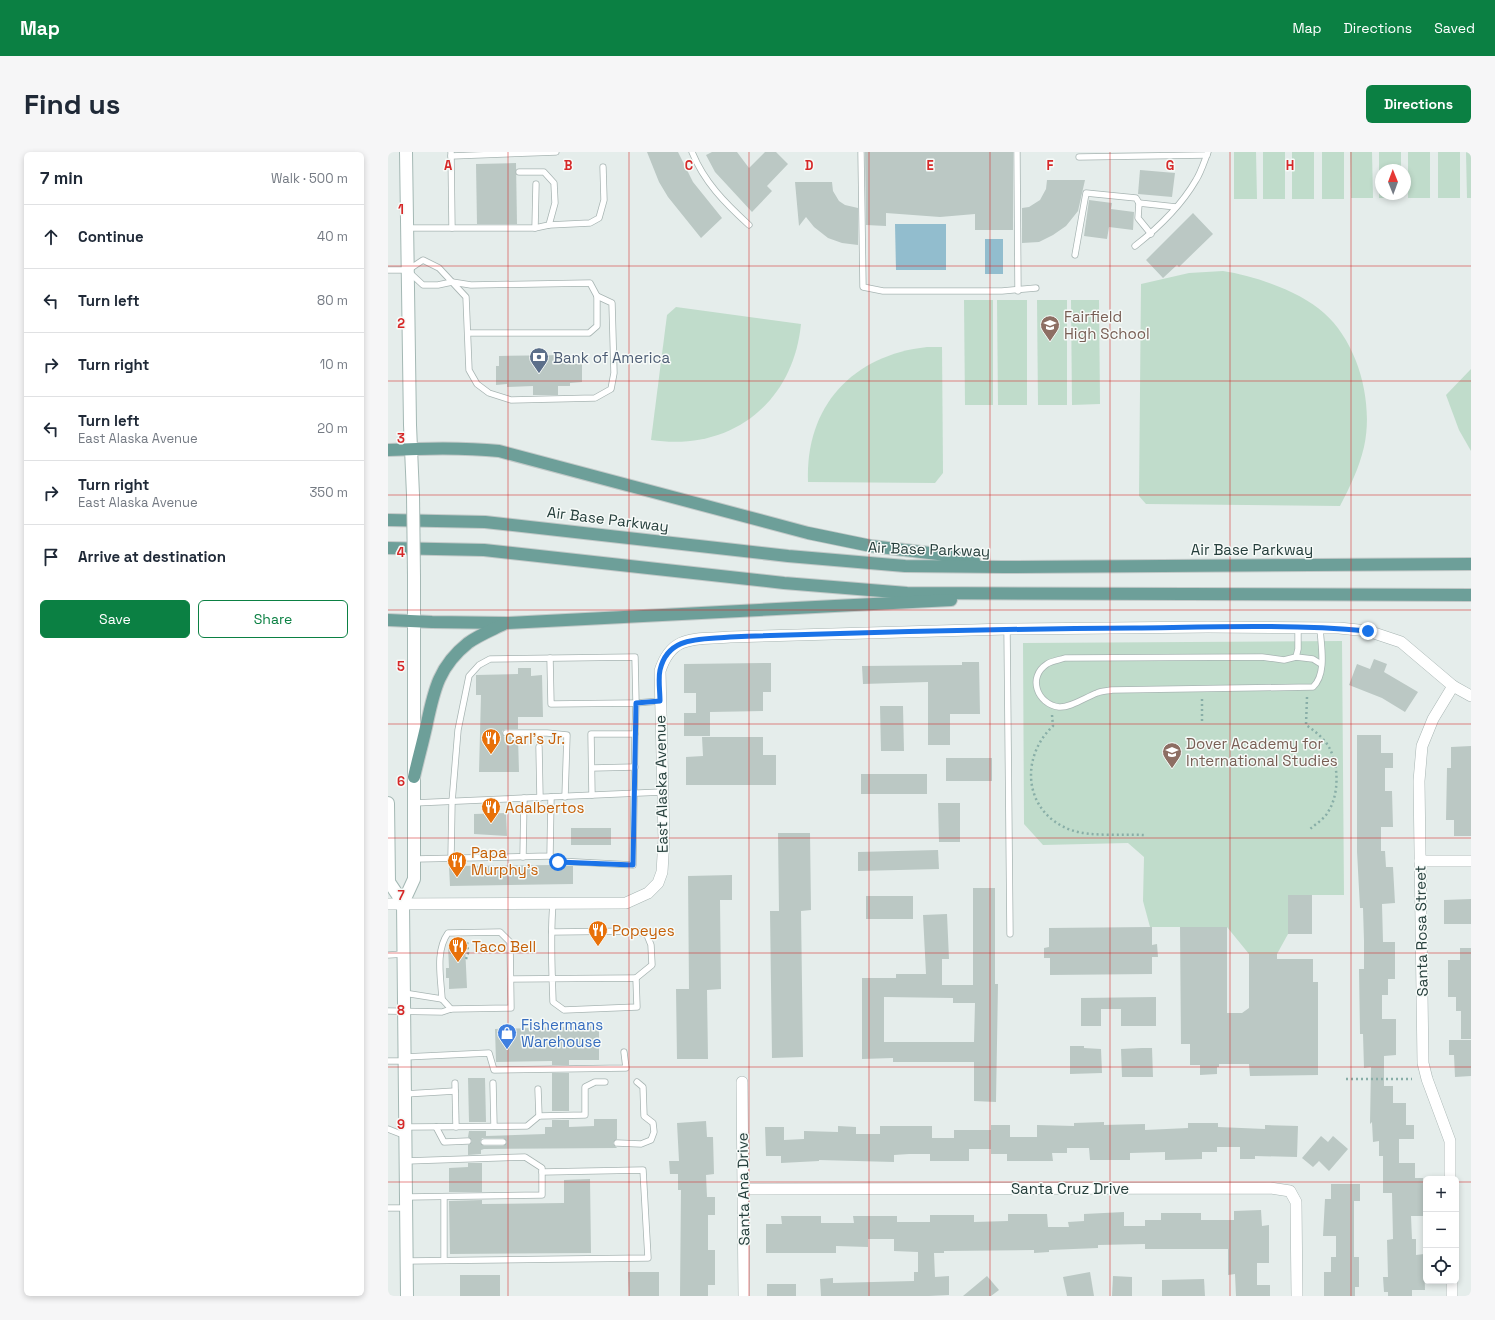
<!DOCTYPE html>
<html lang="en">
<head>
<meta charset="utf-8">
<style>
  :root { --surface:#fff; --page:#f6f6f7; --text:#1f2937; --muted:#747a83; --line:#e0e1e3; --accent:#0b8043 }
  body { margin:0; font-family:"Space Grotesk",sans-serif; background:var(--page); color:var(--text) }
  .controls { position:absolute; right:12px; bottom:12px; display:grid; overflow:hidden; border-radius:6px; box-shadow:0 2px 6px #0003 }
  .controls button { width:36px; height:36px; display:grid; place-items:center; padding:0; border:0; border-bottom:1px solid var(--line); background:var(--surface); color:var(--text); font:20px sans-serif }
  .compass { position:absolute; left:987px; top:12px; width:36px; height:36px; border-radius:50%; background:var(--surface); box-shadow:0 2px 6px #0003; rotate:359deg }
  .stop { position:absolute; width:12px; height:12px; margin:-9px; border:3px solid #1a73e8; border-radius:50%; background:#fff }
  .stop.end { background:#1a73e8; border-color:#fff; box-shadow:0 1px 4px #0008 }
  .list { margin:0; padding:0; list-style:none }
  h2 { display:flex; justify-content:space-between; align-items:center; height:52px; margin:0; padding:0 16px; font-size:17px }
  h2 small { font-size:13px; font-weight:400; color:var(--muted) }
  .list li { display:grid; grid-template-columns:26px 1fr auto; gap:12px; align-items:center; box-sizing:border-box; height:64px; padding:0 16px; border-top:1px solid var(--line) }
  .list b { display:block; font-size:15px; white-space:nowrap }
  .list p { margin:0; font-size:13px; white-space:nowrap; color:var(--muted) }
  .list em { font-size:13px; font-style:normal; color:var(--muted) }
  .actions { display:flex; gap:8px; padding:12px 16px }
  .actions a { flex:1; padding:9px 0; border:1px solid var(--accent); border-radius:6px; text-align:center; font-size:14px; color:var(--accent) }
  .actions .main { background:var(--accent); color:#fff }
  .icon { flex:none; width:22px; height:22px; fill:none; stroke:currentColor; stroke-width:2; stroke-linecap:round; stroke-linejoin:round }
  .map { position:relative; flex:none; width:1083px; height:1144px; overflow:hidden; border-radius:6px }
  header { display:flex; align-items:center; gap:24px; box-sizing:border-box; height:56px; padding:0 20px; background:var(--accent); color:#fff }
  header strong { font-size:19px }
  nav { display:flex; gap:22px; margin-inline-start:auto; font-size:14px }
  .intro { display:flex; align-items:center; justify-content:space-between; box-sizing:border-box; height:96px; padding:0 24px }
  h1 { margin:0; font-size:28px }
  .button { padding:10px 18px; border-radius:6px; background:var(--accent); color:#fff; font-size:14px; font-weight:700 }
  main { display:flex; gap:24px; padding:0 24px }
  aside { flex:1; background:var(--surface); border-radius:6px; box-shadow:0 2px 6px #0003 }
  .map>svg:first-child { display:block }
  .green { fill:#c0dccb }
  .water { fill:#92bdce }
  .building { fill:#bbc8c4; fill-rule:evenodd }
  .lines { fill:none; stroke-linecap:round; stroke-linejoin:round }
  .lane-casing { stroke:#a8b5b3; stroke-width:7 }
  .street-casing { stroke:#a8b5b3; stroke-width:12 }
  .secondary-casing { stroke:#a4b8b4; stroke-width:14 }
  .primary-casing { stroke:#c2c9c8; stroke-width:14 }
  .path { stroke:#88aea7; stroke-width:2.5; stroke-dasharray:2 3; stroke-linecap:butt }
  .lane { stroke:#fff; stroke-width:5.5 }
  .street { stroke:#fff; stroke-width:11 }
  .secondary { stroke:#fff; stroke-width:12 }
  .primary { stroke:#6d9f99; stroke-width:12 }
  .secondary-bridge-casing { stroke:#a4b8b4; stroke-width:14; stroke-linecap:butt }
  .secondary-bridge { stroke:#fff; stroke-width:12 }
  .route { stroke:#1a73e8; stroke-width:5 }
  .grid { fill:none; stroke:#d62828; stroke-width:1; stroke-opacity:0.55 }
  .labels { text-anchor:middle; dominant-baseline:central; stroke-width:3; stroke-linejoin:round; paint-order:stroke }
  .education-label { font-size:15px; fill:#785e54; stroke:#f6faf8; text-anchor:start }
  .service-label { font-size:15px; fill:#4e5e75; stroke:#f6faf8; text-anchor:start }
  .street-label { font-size:15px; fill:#253e3b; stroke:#f6faf8 }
  .food-label { font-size:15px; fill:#c56008; stroke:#f6faf8; text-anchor:start }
  .shop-label { font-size:15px; fill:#366cbe; stroke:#f6faf8; text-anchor:start }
  .grid-label { font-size:13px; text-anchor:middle; font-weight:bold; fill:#d62828; stroke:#f6faf8; stroke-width:3; stroke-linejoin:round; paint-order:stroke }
</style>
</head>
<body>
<header>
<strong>Map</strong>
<nav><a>Map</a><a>Directions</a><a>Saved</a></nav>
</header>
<div class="intro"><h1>Find us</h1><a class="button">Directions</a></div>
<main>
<aside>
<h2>7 min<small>Walk · 500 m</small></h2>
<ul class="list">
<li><svg class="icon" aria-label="ahead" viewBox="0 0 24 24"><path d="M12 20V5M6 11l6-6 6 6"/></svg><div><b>Continue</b></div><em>40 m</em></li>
<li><svg class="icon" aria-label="left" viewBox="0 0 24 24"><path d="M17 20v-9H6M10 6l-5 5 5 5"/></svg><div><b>Turn left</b></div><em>80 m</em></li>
<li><svg class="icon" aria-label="right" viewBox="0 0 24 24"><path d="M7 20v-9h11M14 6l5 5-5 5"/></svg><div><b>Turn right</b></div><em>10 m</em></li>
<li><svg class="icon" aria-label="left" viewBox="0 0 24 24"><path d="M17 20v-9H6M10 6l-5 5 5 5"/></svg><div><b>Turn left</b><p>East Alaska Avenue</p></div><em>20 m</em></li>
<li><svg class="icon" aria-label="right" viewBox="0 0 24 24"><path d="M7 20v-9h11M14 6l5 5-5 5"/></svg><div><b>Turn right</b><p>East Alaska Avenue</p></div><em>350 m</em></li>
<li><svg class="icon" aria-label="arrive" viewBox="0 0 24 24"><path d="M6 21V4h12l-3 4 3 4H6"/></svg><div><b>Arrive at destination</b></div></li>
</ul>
<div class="actions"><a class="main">Save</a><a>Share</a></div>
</aside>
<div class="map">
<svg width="1083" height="1144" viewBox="0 0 1083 1144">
  <rect width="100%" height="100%" fill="#e5edeb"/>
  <g class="green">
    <polygon points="846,0 868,0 869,47 846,47"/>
    <rect x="875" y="0" width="22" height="47"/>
    <rect x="904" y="0" width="22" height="47"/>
    <rect x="934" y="0" width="22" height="47"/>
    <polygon points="962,0 984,0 985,46 963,46"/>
    <polygon points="991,0 1013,0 1013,18 993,18 993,42 1013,42 1013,46 991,46"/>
    <rect x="1020" y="0" width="22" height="46"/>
    <rect x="1050" y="0" width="22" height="46"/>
    <polygon points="1078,0 1083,0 1083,46 1079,46"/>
    <path d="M835,119C867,124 912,139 936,161C970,191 986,250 976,295C971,316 962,335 952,354L758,352L751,344L753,132L801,121Z"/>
    <polygon points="576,148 605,148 605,253 577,253"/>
    <polygon points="609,148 639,148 639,253 610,253"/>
    <polygon points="649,148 679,148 679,253 650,253"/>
    <polygon points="683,148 711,148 712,252 684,253"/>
    <path d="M288,155L413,172C405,252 342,300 263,288L279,163Z"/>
    <path d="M539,195H554L555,321L547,331L420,330C417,254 465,203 539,195Z"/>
    <polygon points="1083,217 1083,299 1071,278 1058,243"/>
    <polygon points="954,489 956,743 900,743 900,782 889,802 861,802 839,775 762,775 755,749 756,705 740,691 655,693 636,672 635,491"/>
  </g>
  <g class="water">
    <polygon points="507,72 558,72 558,118 508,118"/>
    <rect x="597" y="87" width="18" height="35"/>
  </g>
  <g class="building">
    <polygon points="259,0 290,0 305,30 334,66 313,86 280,45 271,30"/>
    <polygon points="324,0 349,0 361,16 377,0 388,0 400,12 379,34 384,39 364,60 327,20 318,3"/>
    <polygon points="477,0 625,0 625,78 587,78 587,62 552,65 498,61 498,74 478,73"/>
    <polygon points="128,11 129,72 89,72 88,12"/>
    <polygon points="752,18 787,21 784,45 750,42"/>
    <polygon points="659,28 697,28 690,59 678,74 665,83 651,90 634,91 634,56 641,55 652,48 658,37"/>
    <polygon points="407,30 444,30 445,39 451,49 457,53 470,56 470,93 454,91 440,86 426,75 418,65 411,74"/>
    <polygon points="701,48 724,51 723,57 746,60 745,78 721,75 719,87 696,84"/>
    <polygon points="805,61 825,82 791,115 789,113 775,126 758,108"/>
    <polygon points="182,203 182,212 194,212 194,230 182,231 182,234 170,234 170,243 145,243 145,234 119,235 119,232 108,233 108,214 111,214 111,204"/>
    <polygon points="986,507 999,512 996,520 1030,540 1017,560 994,546 961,533 969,512 982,517"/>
    <polygon points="574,510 591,510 592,562 562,562 562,593 540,593 540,530 475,532 474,514 574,513"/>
    <polygon points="383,511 383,540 375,540 375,559 322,560 322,584 296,584 296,561 308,561 308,541 296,541 296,512"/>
    <polygon points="130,516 143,516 143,524 154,523 155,565 130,565 130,577 118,577 114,579 116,585 130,585 131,620 91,620 93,543 88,543 88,523 130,522"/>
    <polygon points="492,554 515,554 516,599 493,599"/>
    <polygon points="969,583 993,583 993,601 1005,601 1005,616 997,616 997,639 1004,639 1005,675 993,675 993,699 997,699 998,715 1005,715 1007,751 994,752 995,790 1007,790 1007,827 1000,827 1000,843 994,843 994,867 1008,867 1008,903 996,904 996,934 1005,934 1005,951 1018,951 1018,973 1026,973 1026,987 1011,987 1011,1011 1027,1011 1027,1026 1035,1026 1035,1064 1023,1064 1024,1087 1028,1087 1028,1103 1036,1102 1037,1138 1024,1138 1024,1144 1000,1144 1000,1140 996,1140 995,1125 1000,1125 999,1088 1005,1087 1004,1041 995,1041 995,1004 991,1004 991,989 985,990 984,970 982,972 983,915 976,916 975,882 972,882 971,817 976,817 976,789 975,756 972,756 969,700"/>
    <polygon points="314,585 375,585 375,603 388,603 388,633 298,633 298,605 315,604"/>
    <polygon points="1083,594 1083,684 1066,684 1066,668 1058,668 1059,616 1063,616 1063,595"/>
    <rect x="558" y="606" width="46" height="23"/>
    <rect x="473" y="622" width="66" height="20"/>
    <polygon points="550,651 572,651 572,690 551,690"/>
    <polygon points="118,661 119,684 86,682 86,662"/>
    <rect x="183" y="676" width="40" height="17"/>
    <polygon points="390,681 422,681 423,758 413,759 415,905 384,906 382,759 391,759"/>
    <polygon points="550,698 551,717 470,719 470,700"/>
    <polygon points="168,713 185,714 185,732 62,734 61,714"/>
    <polygon points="344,723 344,748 332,748 333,837 319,838 320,907 289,907 288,837 301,837 300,724"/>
    <path d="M585,736H607V832H610L608,950L586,949V910H505V906L474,907V826H508V822H538L535,763L559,762L561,807H554V833H585ZM496,845L565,846V851H587L586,890H496Z"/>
    <rect x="900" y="743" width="24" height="39"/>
    <rect x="478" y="744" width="47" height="23"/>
    <polygon points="1083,747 1083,772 1056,772 1056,748"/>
    <polygon points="764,775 764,793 769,792 770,805 764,805 764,822 662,823 662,806 656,806 656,796 661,795 661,776"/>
    <polygon points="792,775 839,775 839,861 854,861 861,856 861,802 889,802 889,807 925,807 925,830 930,830 930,923 862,924 861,912 831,912 831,915 829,915 829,922 812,923 812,913 802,913 802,892 793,892"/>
    <polygon points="60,794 77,794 79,836 61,837 61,826 58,826 58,816 61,816"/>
    <polygon points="1072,796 1083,796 1083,887 1073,887 1073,859 1068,859 1068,845 1060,845 1060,808 1072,808"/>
    <polygon points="768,845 768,874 733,874 733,857 713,857 713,874 693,874 693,846"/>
    <polygon points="211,874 211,908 181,908 181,913 164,913 164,909 108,910 107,877"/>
    <polygon points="1061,888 1083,888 1083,924 1067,925 1066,903 1061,903"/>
    <polygon points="682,894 696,894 696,896 713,897 714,921 682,922"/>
    <polygon points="754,896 764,896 765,925 734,925 733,897"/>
    <rect x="164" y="921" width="17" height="38"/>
    <polygon points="80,926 97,926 98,970 81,970"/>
    <path d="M206,967H229V987L225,991L229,996L96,997L93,998V1002L80,1003V993L84,989L80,985L81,979H98V984L157,982V975H164V968H181V975L206,974ZM94,986H115L119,990L115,994H96L92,990Z"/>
    <polygon points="318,969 319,985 325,985 326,1022 318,1023 319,1045 327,1045 327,1063 320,1063 320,1098 327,1098 327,1133 320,1133 320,1144 292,1144 293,1038 290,1038 290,1022 282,1022 281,1009 291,1009 289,971"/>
    <polygon points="716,970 716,973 757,972 757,978 800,976 800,971 830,971 830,975 877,977 877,973 910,974 909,1005 867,1004 867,1007 852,1007 852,995 829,995 829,1000 814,1000 814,1007 777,1008 777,1000 742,1001 742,1008 702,1008 701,996 679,996 679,1001 664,1001 665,1009 619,1009 619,1002 603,1002 603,997 581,997 581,1009 542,1009 542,1002 521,1002 506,1003 506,1010 431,1008 431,1009 393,1011 393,1004 378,1004 377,975 396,975 396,988 416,987 416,979 450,980 450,974 468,975 468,982 492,982 492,974 544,974 544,986 566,986 566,978 603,978 603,973 622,973 622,985 649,985 649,973 686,974 686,971"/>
    <polygon points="933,984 940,990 945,984 960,997 941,1019 931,1009 925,1015 914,1006"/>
    <polygon points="80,1011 94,1011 94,1040 61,1040 61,1016 80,1015"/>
    <polygon points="202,1027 203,1101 62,1102 61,1049 94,1048 94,1052 176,1051 176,1028"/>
    <polygon points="943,1032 972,1032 972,1049 966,1049 966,1105 971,1105 971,1135 967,1135 967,1144 936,1144 936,1120 943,1120 943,1105 948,1105 948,1084 935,1084 937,1047 943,1047"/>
    <polygon points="873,1058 874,1074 881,1073 881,1111 869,1111 869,1133 882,1133 882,1144 848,1144 847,1122 840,1123 840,1097 757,1097 757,1092 710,1093 710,1096 661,1098 661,1100 646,1101 646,1098 556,1099 556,1101 546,1101 547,1125 561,1124 561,1143 541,1144 433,1144 432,1127 445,1126 445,1131 526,1129 526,1120 530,1120 530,1100 506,1099 506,1087 480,1087 480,1095 448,1094 448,1101 378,1101 378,1072 394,1072 393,1064 433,1064 433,1071 466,1071 465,1064 509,1064 509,1070 542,1070 542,1063 586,1063 586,1070 620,1069 620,1062 659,1062 660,1075 681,1075 680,1070 696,1069 696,1062 736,1060 736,1074 757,1074 757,1068 773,1068 773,1061 813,1061 813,1068 846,1068 846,1059"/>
    <polygon points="240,1120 271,1120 271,1144 241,1144"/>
    <polygon points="702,1120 706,1144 679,1144 675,1125"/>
    <rect x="72" y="1123" width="40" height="21"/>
    <polygon points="599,1124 611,1138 603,1144 575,1144"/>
    <polygon points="725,1124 744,1125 744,1144 724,1144"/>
    <polygon points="816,1127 817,1144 774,1144 774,1128"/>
    <rect x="379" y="1132" width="29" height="12"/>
  </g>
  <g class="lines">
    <g class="lane-casing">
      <g id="lane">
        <polyline points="63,0 64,76"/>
        <path d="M304,0C316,30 337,51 361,73"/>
        <polyline points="629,0 630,139"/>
        <polyline points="473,1 475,135 495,139 614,139 648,136"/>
        <polyline points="63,4 168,0"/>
        <polyline points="691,5 819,3"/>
        <polyline points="131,20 156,20 166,31 167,51 161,73 147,76"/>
        <polyline points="161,73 202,71 211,66 216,48 215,15"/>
        <polyline points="19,76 147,76 148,32"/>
        <polyline points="763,82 750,66 751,51 788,55"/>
        <path d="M747,94C770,76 793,54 808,28C813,20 816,10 820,0"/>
        <polyline points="687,103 698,41 748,46 751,51"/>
        <polyline points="0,118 20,118 35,108 51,116 78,145 81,218 89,232 101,241 123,248 207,246 223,237 226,221 224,151 209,144"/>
        <polyline points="21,120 35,133 50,133 64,130 83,133 202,131 209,144 209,174 201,181 80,181"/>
        <path d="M910,476V497L908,505L896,508L874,505L677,506C671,508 663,509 659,512C639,525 649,552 671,555C682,556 698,545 709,541C713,539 719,539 724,538L925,535C939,522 933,494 932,476"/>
        <polyline points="619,477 622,782"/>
        <polyline points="908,505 925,507 933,512"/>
        <polyline points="162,506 163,552 248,551 247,582 203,582 204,643"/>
        <polyline points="118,581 159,581 179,583 177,645"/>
        <polyline points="151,595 152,646"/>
        <polyline points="204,616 247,615"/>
        <polyline points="26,651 274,640"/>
        <polyline points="162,704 170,709 245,713 247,582"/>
        <polyline points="135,705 136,646"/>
        <polyline points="63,706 64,650 70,578 81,524 91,513 102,507 247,505 248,551 272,549"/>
        <polyline points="27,707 162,704 163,645"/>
        <polyline points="164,780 249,779 259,783 263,793 264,813 248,826"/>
        <polyline points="0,803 16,802"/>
        <path d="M123,827L248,826L249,855L176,858L165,850C164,817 162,784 165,752"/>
        <polyline points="16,841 54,847 63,857"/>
        <path d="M0,859L54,860L63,857L123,856L122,790L112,780L60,781C47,799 53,826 54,847"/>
        <polyline points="17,905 101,901 106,918 238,916 236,900"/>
        <polyline points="0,909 17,909"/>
        <polyline points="67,931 68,975"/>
        <polyline points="105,931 106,974"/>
        <polyline points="150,937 151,964"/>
        <polyline points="17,942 67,939"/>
        <polyline points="18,975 139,974 151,964 197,963 197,935 207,930 217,930"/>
        <polyline points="48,975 56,990 80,989"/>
        <polyline points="0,977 18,984"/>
        <polyline points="96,990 115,990"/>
        <polyline points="229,991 253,992 263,988 266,980 265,971 256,964 255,935 249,930"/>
        <polyline points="18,1009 137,1005 154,1016 154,1043 18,1045"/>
        <polyline points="56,1045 56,1108"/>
        <polyline points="0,1056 18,1056"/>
        <polyline points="19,1109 260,1106 255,1018 154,1020"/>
      </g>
    </g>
    <g class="street-casing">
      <g id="street">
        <polyline points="1032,709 1083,709"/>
        <path d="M0,752L238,751L260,741L270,731L274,720L276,687L272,519C284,481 309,488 342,485L619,477L820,475L951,476L980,479L1013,490L1065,534L1083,544"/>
        <polyline points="354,930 356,1144"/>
        <polyline points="1062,1027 1062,989 1039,927 1035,911 1031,629 1034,594 1045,567 1065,534"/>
        <polyline points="356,1037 882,1036 902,1039 908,1050 909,1144"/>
        <polyline points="1064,1129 1064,1144"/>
      </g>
    </g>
    <g class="secondary-casing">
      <g id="secondary">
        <polyline points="18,0 22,273 25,343"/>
        <polyline points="0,651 1,730 15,751"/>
        <polyline points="19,1144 15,751 26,727 26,424"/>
      </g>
    </g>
    <g class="primary-casing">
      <g id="primary">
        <path d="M0,298C37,296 74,295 111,299L420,381L483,394L550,402L586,409"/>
        <polyline points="0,368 97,370 400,404 517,414 615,415 1083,412"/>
        <polyline points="0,396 96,398 396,431 519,441 1083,443"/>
        <polyline points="0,468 44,470 119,471 563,448"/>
        <path d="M26,625C30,607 35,590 39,571C46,538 51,514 80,491C91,483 104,478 116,472"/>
      </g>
    </g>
    <g class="path">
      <path d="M919,545L918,573C927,579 937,587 942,597C951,615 951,643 940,660C937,666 928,672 922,677"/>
      <polyline points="814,547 814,569"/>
      <path d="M664,563L665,574C631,606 636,661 683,678C703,685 735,682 756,683"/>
      <polyline points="78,807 80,801 79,788"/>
      <polyline points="958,927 1024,927"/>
    </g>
    <use href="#lane" class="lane"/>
    <use href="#street" class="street"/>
    <use href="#secondary" class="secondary"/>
    <use href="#primary" class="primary"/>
    <g class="secondary-bridge-casing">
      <polyline id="secondary-bridge" points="25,343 26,424"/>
    </g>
    <use href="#secondary-bridge" class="secondary-bridge"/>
  </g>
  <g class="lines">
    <path class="route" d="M170,710L245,713L248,551L272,549C272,539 270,527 272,518C280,483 314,488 342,485C477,480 611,477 746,476C824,475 903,472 980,479"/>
  </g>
  <path class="grid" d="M120,0V1144M241,0V1144M361,0V1144M481,0V1144M602,0V1144M722,0V1144M842,0V1144M963,0V1144M0,114H1083M0,229H1083M0,343H1083M0,458H1083M0,572H1083M0,686H1083M0,801H1083M0,915H1083M0,1030H1038M1068,1030H1083"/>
  <defs>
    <g id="school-pin" transform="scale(1)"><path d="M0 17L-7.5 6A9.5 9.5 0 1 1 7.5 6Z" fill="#8d6e63" stroke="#f6faf8"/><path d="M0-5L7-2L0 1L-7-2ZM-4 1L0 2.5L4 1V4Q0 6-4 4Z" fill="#fff"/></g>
    <g id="bank-pin" transform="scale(1)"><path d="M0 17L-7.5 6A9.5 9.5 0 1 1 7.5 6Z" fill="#5c6f8a" stroke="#f6faf8"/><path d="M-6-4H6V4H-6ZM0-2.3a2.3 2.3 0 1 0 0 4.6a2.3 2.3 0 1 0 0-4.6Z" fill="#fff"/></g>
    <g id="restaurant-pin" transform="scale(1)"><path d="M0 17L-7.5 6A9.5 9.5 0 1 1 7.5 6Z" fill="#e8710a" stroke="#f6faf8"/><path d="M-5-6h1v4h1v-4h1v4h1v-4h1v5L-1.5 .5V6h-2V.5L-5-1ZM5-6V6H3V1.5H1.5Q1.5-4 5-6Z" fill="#fff"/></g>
    <g id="shop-pin" transform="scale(1)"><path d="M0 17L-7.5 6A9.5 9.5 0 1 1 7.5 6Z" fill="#3f7fe0" stroke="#f6faf8"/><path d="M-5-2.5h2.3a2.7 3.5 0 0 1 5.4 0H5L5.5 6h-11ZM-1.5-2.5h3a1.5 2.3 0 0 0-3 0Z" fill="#fff"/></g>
  </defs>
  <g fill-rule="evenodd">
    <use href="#school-pin" x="662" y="173"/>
    <use href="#bank-pin" x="151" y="205"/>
    <use href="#restaurant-pin" x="103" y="586"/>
    <use href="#school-pin" x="784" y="600"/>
    <use href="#restaurant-pin" x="103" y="655"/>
    <use href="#restaurant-pin" x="69" y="709"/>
    <use href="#restaurant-pin" x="210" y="778"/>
    <use href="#restaurant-pin" x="70" y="794"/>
    <use href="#shop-pin" x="119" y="881"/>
  </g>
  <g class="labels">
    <g class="education-label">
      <text x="676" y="164">Fairfield<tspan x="676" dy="17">High School</tspan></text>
      <text x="798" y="591">Dover Academy for<tspan x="798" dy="17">International Studies</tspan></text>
    </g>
    <g class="service-label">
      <text x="165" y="205">Bank of America</text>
    </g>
    <g class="street-label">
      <text transform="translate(220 367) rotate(7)">Air Base Parkway</text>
      <text transform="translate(541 397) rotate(2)">Air Base Parkway</text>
      <text x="864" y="397">Air Base Parkway</text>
      <text transform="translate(273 632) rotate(-91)">East Alaska Avenue</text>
      <text transform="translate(1033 779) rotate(-91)">Santa Rosa Street</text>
      <text x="682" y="1036">Santa Cruz Drive</text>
      <text transform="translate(355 1037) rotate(-91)">Santa Ana Drive</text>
    </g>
    <g class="food-label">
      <text x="117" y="586">Carl's Jr.</text>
      <text x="117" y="655">Adalbertos</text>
      <text x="83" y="700">Papa<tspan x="83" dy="17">Murphy's</tspan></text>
      <text x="224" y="778">Popeyes</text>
      <text x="84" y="794">Taco Bell</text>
    </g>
    <g class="shop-label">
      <text x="133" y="872">Fishermans<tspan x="133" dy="17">Warehouse</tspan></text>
    </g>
  </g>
  <g class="grid-label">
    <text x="60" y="18">A</text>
    <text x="180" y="18">B</text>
    <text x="301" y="18">C</text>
    <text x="421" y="18">D</text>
    <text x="542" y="18">E</text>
    <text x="662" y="18">F</text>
    <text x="782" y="18">G</text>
    <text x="902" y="18">H</text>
    <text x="13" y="62">1</text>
    <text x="13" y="176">2</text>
    <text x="13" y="291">3</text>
    <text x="13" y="405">4</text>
    <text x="13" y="519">5</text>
    <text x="13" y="634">6</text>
    <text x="13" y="748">7</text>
    <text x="13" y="863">8</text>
    <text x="13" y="977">9</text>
  </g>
</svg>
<div class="controls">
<button>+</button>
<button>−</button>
<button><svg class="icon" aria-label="locate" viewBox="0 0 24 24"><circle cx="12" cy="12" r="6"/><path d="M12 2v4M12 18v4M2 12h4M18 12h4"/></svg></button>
</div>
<svg class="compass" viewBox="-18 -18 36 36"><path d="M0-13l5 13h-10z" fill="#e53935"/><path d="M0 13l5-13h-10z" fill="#747a83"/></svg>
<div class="stop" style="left:170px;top:710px"></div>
<div class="stop end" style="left:980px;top:479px"></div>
</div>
</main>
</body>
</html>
